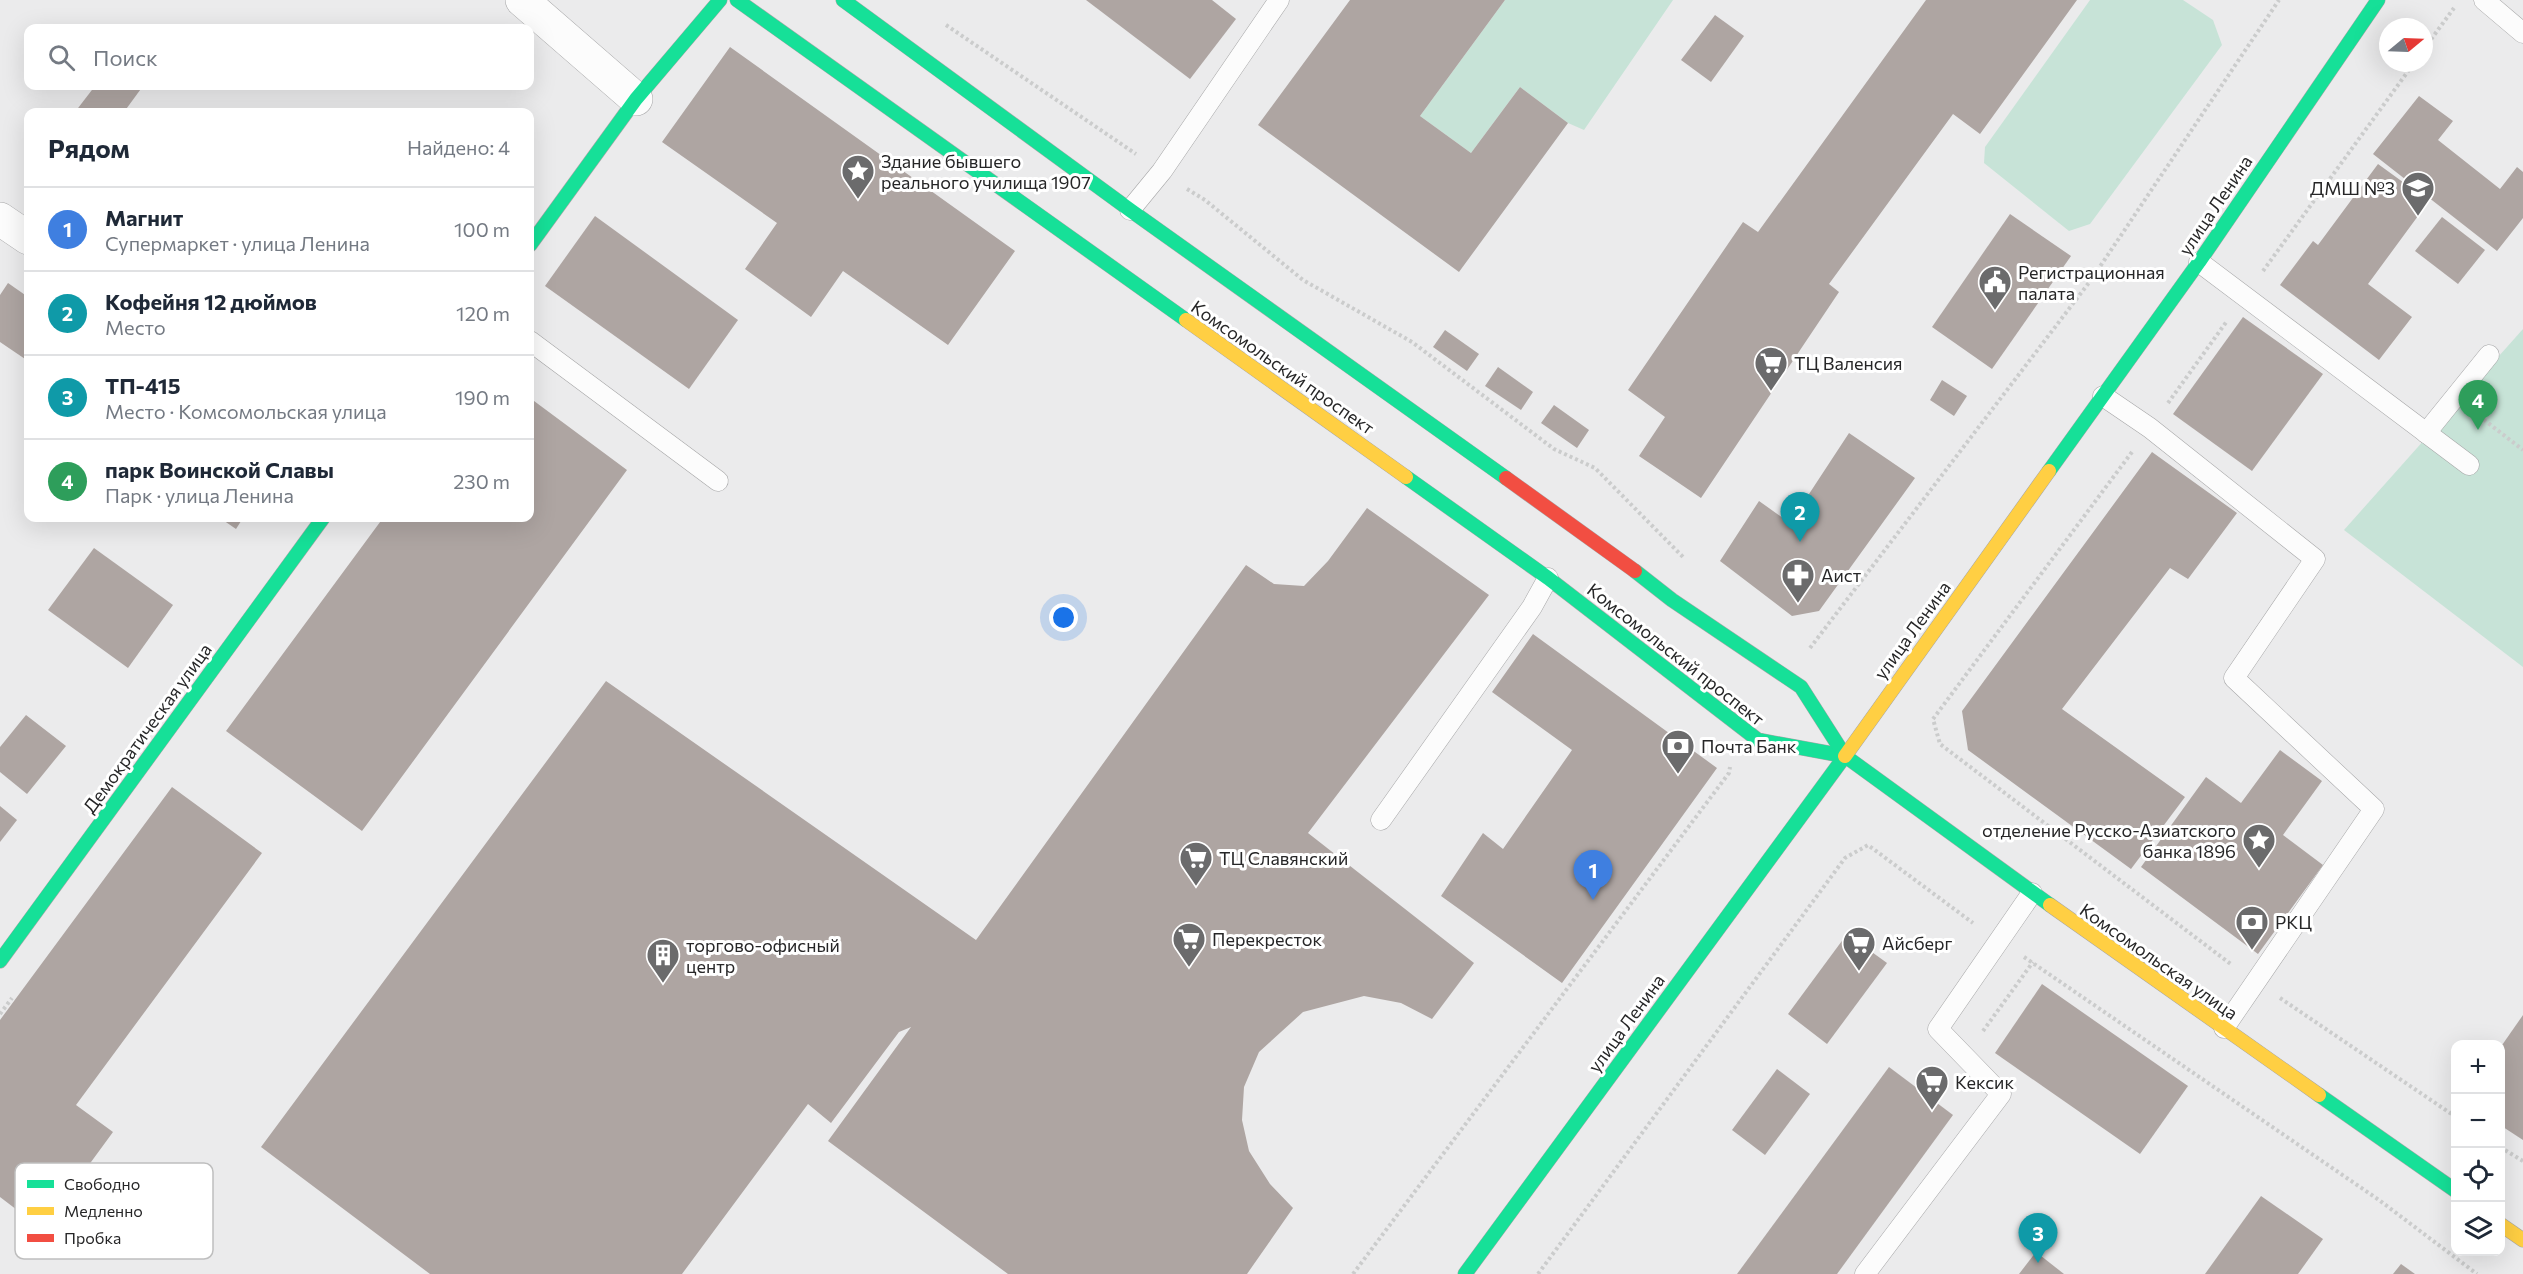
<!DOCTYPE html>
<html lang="ru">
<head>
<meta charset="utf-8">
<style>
  :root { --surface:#fff; --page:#f2f2f3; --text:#1f2937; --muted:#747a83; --line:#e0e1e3; --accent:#6b6b6c }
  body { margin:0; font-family:Commissioner,sans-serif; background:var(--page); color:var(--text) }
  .controls { position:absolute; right:18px; bottom:18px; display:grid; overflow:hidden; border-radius:12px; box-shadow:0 6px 24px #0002 }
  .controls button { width:54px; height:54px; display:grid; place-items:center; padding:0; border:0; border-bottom:2px solid var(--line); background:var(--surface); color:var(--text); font:30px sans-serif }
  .compass { position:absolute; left:2379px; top:18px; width:54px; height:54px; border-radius:50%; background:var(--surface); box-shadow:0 6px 24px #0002; rotate:71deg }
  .you { position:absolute; left:1064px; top:618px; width:21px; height:21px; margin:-15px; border:4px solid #fff; border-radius:50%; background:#1a73e8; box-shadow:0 0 0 9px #1a73e833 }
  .badge { display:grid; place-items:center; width:39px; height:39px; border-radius:50%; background:var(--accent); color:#fff; font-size:20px; font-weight:700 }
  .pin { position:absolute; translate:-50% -50px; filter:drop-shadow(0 2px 3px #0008) }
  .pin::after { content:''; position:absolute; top:32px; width:21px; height:18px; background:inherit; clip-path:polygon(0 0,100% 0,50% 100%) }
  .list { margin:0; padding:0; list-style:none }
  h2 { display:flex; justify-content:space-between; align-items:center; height:78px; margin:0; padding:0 24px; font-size:26px }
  h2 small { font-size:20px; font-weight:400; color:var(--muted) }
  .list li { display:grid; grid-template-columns:39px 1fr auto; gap:18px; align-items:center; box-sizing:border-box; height:84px; padding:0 24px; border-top:2px solid var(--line) }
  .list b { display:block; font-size:22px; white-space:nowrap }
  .list p { margin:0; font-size:20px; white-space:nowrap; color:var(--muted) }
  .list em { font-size:20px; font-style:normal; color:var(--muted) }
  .icon { flex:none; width:33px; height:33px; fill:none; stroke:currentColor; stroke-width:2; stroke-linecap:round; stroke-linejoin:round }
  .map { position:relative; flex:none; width:2523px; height:1274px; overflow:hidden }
  .search { position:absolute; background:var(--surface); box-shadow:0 6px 24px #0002; left:24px; top:24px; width:510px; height:66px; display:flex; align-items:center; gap:15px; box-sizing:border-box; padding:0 21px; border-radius:12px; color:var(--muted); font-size:22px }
  .panel { position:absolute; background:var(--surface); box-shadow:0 6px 24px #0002; left:24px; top:108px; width:510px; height:414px; border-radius:12px }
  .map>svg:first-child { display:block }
  .green { fill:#c7e3d7 }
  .building { fill:#aea5a2 }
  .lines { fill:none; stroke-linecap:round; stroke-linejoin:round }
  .lane-casing { stroke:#a6a6a7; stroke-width:21 }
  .street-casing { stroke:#a6a6a7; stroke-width:34 }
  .fast-casing { stroke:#a6a6a7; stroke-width:15 }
  .slow-casing { stroke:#a6a6a7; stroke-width:15 }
  .jam-casing { stroke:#a6a6a7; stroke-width:15 }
  .path { stroke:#cbcccc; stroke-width:4; stroke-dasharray:3 3; stroke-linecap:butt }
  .lane { stroke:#fcfcfc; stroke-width:20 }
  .street { stroke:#fcfcfc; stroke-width:33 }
  .fast { stroke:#16e098; stroke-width:14 }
  .slow { stroke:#ffcf43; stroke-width:14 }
  .jam { stroke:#f24e42; stroke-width:14 }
  .labels { text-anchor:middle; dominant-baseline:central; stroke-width:6; stroke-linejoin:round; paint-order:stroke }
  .poi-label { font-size:18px; fill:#262627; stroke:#fff; text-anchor:start }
  .street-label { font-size:18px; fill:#262627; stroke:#fff }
  .key { fill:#fff; stroke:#bebebe; stroke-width:1.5 }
  .key-label { font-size:16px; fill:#262627 }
</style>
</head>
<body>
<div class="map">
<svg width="2523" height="1274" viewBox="0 0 2523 1274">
  <rect width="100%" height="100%" fill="#ebebec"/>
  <g class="green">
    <polygon points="1505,0 1673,0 1584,130 1568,123 1520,87 1471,153 1420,116"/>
    <polygon points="2090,0 2183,0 2213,20 2222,45 2090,224 2069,231 1984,163 1985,147"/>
    <polygon points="2523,329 2523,667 2344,530"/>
  </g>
  <g class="building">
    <polygon points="1086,0 1212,0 1236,19 1190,79"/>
    <polygon points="1350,0 1505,0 1420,116 1471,153 1520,87 1568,123 1459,272 1258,125"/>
    <polygon points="1926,0 2077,0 1980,134 1953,114 1829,284 1839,292 1701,498 1639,456 1665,417 1628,390 1743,222 1758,232"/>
    <polygon points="1715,15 1744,36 1711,82 1681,60"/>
    <polygon points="730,47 1015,251 948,345 843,271 811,317 745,269 777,223 662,142"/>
    <polygon points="95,86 143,86 124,112 75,112"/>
    <polygon points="2419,96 2453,121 2438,140 2500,189 2517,167 2523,172 2523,218 2497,251 2373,154"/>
    <polygon points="2378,164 2429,201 2368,284 2412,317 2379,360 2280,285 2313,241 2318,245"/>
    <polygon points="2010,214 2071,256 1992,369 1932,327"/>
    <polygon points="595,216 738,320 689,389 545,286"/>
    <polygon points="2442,217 2485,250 2458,284 2415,251"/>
    <polygon points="8,283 28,297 28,361 0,342 0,295"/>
    <polygon points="2243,317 2323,374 2252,471 2173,414"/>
    <polygon points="1445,330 1479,354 1467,371 1433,347"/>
    <polygon points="1498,367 1533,392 1521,410 1485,386"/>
    <polygon points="1942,380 1967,396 1954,416 1930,400"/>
    <polygon points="530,398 627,470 362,831 226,731 383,518 530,518"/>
    <polygon points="1554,405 1589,430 1577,448 1541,423"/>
    <polygon points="1849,433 1915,478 1819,611 1792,616 1720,561 1759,501 1790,523"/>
    <polygon points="2152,452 2237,513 2188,579 2170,568 2062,709 2185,797 2131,869 1968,750 1962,711"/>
    <polygon points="1367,508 1489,595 1308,833 1474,963 1432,1019 1401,1003 1364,996 1303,1012 1259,1052 1244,1087 1242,1120 1249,1151 1270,1184 1293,1208 1247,1274 1008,1274 828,1141 911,1027 899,1032 831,1123 808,1104 682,1274 430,1274 261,1147 606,681 976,940 1246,565 1274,584 1304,586 1328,561"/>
    <polygon points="220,518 243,518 236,529"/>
    <polygon points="94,548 173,605 128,668 48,610"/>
    <polygon points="1533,634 1717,768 1562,983 1441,896 1483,833 1503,849 1572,750 1492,692"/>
    <polygon points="26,715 66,746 27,794 0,772 0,747"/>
    <polygon points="2280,750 2322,781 2283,835 2323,865 2258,954 2141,867 2206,777 2241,803"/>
    <polygon points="172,787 262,853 76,1105 113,1132 42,1229 0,1197 0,1020"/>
    <polygon points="0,806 17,820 0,842"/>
    <polygon points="1847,934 1887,963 1827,1044 1788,1014"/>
    <polygon points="2042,984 2188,1086 2140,1154 1995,1053"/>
    <polygon points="2523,1015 2523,1140 2500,1125 2500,1048"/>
    <polygon points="1889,1067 1953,1115 1837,1274 1737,1274"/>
    <polygon points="1777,1069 1810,1094 1765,1155 1732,1130"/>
    <polygon points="2261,1196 2323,1239 2298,1274 2205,1274"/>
    <polygon points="2036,1252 2064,1274 2019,1274"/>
    <polygon points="2401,1264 2415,1274 2393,1274"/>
  </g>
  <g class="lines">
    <g class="lane-casing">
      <g id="lane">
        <polyline points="2484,0 2523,33"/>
        <polyline points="1130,210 1162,171 1279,0"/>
        <polyline points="2199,262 2469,465"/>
        <polyline points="530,341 718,481"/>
        <polyline points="2103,396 2150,428 2315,559 2234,678 2374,809 2224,1028"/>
        <polyline points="2426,433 2489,355"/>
        <polyline points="1381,820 1532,607 1548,578"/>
        <polyline points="1865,1274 2001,1094 1938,1029 2032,893"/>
      </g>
    </g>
    <g class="street-casing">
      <g id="street">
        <polyline points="522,0 636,99"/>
        <polyline points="0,219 28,238"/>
      </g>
    </g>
    <g class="fast-casing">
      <g id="fast">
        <polyline points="737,0 1186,320"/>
        <polyline points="843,0 1130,210 1506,478"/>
        <polyline points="530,245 636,99 720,0"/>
        <polyline points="2049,471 2199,262 2378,0"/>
        <polyline points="1406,477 1548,578 1758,740 1845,756"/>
        <polyline points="1635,571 1672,600 1801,687 1845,756 2050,905"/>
        <polyline points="0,961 323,518"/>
        <polyline points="2319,1095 2456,1191"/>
        <polyline points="1465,1274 1845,756"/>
      </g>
    </g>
    <g class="slow-casing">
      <g id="slow">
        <polyline points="1186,320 1406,477"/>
        <polyline points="1845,756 2049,471"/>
        <polyline points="2050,905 2319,1095"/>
        <polyline points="2500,1224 2523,1240"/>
      </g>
    </g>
    <g class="jam-casing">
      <polyline id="jam" points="1506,478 1635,571"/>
    </g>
    <g class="path">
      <polyline points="946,25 1136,154"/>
      <polyline points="2424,49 2454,8"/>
      <polyline points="1187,189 1205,200 1303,280 1412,342 1554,449 1595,468 1684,558"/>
      <polyline points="2263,271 2414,63"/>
      <polyline points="2168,403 2227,321"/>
      <polyline points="2479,416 2523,450"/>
      <polyline points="2132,452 1933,719 1940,744 2232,965"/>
      <polyline points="1810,648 2091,280 2279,0"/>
      <polyline points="2024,957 2379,1200 2477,1274"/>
      <polyline points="2280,998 2456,1117"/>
      <polyline points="0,1014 12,998"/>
      <polyline points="1983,1031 2033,962"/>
      <polyline points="2500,1147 2523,1161"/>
      <polyline points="1353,1274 1729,773 1730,767"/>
      <polyline points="1538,1274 1845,858 1868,845 1973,923"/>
    </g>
    <use href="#lane" class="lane"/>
    <use href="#street" class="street"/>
    <use href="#fast" class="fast"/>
    <use href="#slow" class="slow"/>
    <use href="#jam" class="jam"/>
  </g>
  <defs>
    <g id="sight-pin" transform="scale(1.725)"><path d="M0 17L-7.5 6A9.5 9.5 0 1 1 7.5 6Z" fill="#6b6b6c" stroke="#fff"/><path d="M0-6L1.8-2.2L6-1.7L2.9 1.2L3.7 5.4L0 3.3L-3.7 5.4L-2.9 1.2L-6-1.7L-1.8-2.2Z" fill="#fff"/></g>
    <g id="school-pin" transform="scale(1.725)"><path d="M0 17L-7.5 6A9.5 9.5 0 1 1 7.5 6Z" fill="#6b6b6c" stroke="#fff"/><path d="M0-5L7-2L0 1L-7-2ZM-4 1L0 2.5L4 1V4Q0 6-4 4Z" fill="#fff"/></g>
    <g id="civic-pin" transform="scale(1.725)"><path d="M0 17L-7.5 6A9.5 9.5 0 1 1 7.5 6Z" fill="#6b6b6c" stroke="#fff"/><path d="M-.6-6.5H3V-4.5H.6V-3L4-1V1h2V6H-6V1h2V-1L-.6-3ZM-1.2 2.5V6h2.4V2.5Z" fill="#fff"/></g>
    <g id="supermarket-pin" transform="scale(1.725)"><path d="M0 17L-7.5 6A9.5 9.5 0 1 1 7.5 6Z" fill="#6b6b6c" stroke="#fff"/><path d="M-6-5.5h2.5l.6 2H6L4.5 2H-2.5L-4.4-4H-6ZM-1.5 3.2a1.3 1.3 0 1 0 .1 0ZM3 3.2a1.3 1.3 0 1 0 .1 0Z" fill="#fff"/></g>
    <g id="pharmacy-pin" transform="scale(1.725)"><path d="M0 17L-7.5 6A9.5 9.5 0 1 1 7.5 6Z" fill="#6b6b6c" stroke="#fff"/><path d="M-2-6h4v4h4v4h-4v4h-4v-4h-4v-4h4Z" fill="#fff"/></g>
    <g id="bank-pin" transform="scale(1.725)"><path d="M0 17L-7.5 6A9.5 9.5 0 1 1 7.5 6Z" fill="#6b6b6c" stroke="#fff"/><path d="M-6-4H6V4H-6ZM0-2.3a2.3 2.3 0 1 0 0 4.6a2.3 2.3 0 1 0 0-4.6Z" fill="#fff"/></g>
    <g id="building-pin" transform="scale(1.725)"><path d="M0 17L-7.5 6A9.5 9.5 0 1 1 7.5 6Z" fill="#6b6b6c" stroke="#fff"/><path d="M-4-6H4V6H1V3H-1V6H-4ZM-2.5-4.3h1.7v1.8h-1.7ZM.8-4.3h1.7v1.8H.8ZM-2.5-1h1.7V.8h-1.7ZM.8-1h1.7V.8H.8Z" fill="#fff"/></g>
  </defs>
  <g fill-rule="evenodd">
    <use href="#sight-pin" x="858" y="171"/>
    <use href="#school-pin" x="2418" y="188"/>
    <use href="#civic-pin" x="1995" y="282"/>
    <use href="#supermarket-pin" x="1771" y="363"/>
    <use href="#pharmacy-pin" x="1798" y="575"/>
    <use href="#bank-pin" x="1678" y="746"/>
    <use href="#sight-pin" x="2259" y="840"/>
    <use href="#supermarket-pin" x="1196" y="858"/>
    <use href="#bank-pin" x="2252" y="922"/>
    <use href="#supermarket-pin" x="1189" y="939"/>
    <use href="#supermarket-pin" x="1859" y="943"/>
    <use href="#building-pin" x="663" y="955"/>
    <use href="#supermarket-pin" x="1932" y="1082"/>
  </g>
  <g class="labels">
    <g class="poi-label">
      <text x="881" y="161">Здание бывшего<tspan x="881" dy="21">реального училища 1907</tspan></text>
      <text x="2395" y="188" text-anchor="end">ДМШ №3</text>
      <text x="2018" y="272">Регистрационная<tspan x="2018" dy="21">палата</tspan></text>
      <text x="1794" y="363">ТЦ Валенсия</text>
      <text x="1821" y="575">Аист</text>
      <text x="1701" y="746">Почта Банк</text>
      <text x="2236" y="830" text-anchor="end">отделение Русско-Азиатского<tspan x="2236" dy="21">банка 1896</tspan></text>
      <text x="1219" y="858">ТЦ Славянский</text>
      <text x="2275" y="922">РКЦ</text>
      <text x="1212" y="939">Перекресток</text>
      <text x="1882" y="943">Айсберг</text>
      <text x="686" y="945">торгово-офисный<tspan x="686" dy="21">центр</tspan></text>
      <text x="1955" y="1082">Кексик</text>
    </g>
    <g class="street-label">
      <text transform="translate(2215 205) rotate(-56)">улица Ленина</text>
      <text transform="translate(1283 367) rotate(35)">Комсомольский проспект</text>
      <text transform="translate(1912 630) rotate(-54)">улица Ленина</text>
      <text transform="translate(1676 654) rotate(38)">Комсомольский проспект</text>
      <text transform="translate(147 728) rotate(-54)">Демократическая улица</text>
      <text transform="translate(2159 961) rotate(35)">Комсомольская улица</text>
      <text transform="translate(1626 1023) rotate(-54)">улица Ленина</text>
    </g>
  </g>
  <rect x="15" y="1163" width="198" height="96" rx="9" class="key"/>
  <rect x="27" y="1180" width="27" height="8" fill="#16e098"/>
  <rect x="27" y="1207" width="27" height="8" fill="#ffcf43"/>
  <rect x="27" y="1234" width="27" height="8" fill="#f24e42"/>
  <g class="key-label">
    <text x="64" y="1190">Свободно</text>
    <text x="64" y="1217">Медленно</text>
    <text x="64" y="1244">Пробка</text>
  </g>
</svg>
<div class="controls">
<button>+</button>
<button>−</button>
<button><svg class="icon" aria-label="locate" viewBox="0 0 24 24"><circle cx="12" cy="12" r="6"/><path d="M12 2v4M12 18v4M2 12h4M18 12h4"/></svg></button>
<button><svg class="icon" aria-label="layers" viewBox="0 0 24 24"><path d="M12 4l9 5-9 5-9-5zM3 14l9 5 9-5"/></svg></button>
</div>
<svg class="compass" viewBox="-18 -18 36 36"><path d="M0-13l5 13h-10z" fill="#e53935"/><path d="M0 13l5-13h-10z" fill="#747a83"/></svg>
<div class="you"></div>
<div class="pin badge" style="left:1593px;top:900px;background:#3f7fe0">1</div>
<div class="pin badge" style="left:1800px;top:542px;background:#0f9aa8">2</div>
<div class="pin badge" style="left:2038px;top:1263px;background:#0f9aa8">3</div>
<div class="pin badge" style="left:2478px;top:430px;background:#2e9e5b">4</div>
<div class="search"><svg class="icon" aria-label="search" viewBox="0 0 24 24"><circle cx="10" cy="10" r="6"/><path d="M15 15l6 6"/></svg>Поиск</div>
<section class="panel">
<h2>Рядом<small>Найдено: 4</small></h2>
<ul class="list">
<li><span class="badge" style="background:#3f7fe0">1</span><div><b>Магнит</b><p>Супермаркет · улица Ленина</p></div><em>100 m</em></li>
<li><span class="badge" style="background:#0f9aa8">2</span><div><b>Кофейня 12 дюймов</b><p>Место</p></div><em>120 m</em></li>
<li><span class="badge" style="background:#0f9aa8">3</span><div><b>ТП-415</b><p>Место · Комсомольская улица</p></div><em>190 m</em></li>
<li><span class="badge" style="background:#2e9e5b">4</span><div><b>парк Воинской Славы</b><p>Парк · улица Ленина</p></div><em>230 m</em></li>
</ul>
</section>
</div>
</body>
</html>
